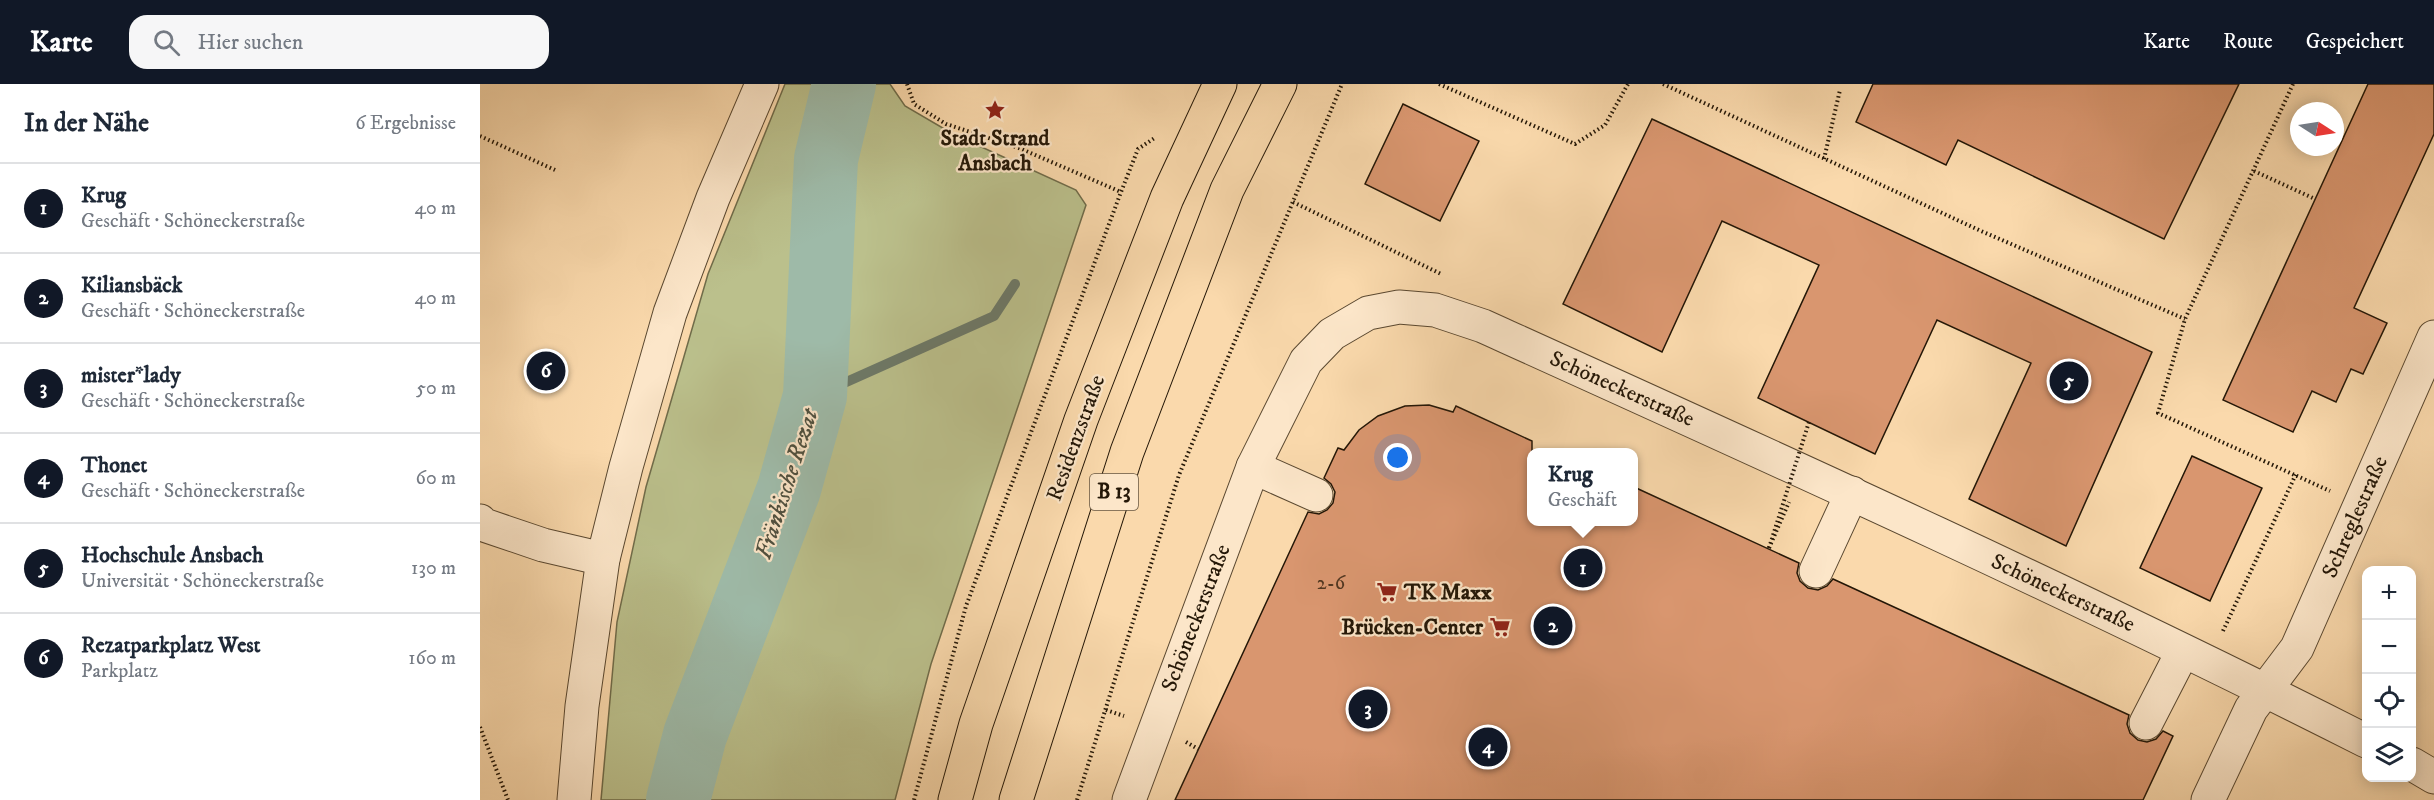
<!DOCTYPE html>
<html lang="de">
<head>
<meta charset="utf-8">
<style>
  :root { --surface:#fff; --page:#f6f6f7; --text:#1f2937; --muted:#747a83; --line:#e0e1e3; --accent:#111827 }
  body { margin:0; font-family:"IM FELL DW Pica",serif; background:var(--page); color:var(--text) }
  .controls { position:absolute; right:18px; bottom:18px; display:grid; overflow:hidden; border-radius:12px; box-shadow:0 3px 15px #0003 }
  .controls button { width:54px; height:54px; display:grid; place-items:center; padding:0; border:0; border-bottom:2px solid var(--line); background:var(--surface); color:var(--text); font:30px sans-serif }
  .compass { position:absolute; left:1810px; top:18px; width:54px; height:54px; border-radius:50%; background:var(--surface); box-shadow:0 3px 15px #0003; rotate:102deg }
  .you { position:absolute; left:918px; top:374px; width:21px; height:21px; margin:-15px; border:4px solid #fff; border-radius:50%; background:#1a73e8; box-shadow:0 0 0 9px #1a73e833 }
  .badge { display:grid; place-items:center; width:39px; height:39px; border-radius:50%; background:var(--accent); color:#fff; font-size:20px; font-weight:700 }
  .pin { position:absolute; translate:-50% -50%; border:3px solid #fff; box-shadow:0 2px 6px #0006 }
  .popup { position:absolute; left:1047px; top:364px; width:111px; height:78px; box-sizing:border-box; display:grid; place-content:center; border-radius:12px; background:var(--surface); filter:drop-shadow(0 2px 4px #0005); font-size:20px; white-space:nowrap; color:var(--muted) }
  .popup b { font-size:22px; color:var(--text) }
  .popup::after { content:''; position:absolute; left:50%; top:100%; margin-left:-12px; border:12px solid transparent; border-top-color:var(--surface) }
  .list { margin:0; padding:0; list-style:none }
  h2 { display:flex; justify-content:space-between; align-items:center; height:78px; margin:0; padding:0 24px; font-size:26px }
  h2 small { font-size:20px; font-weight:400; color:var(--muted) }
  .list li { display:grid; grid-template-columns:39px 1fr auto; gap:18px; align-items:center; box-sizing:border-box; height:90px; padding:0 24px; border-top:2px solid var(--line) }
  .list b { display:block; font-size:22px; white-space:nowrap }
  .list p { margin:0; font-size:20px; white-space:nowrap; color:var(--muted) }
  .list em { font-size:20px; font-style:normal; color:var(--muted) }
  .icon { flex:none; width:33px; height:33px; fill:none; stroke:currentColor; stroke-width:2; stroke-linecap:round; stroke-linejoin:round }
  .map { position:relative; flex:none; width:1954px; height:716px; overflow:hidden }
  header { display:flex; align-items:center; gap:36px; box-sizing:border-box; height:84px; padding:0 30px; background:var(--accent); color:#fff }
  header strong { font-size:28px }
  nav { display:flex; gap:33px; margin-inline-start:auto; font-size:21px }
  .search { width:420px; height:54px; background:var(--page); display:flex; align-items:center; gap:15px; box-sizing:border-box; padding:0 21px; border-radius:18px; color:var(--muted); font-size:22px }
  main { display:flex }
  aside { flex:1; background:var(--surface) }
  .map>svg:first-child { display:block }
  .green { fill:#bbc08c; stroke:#706c4a; stroke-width:1.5 }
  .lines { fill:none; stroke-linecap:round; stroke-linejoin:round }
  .stream { stroke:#6d7968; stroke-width:10 }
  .river { stroke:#9ebaa8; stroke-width:64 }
  .building { fill:#d9966f; stroke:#241707; stroke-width:1.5 }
  .minor-casing { stroke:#5a4830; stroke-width:35 }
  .major-casing { stroke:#241707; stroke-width:35 }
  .path { stroke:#241707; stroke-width:4; stroke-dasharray:1.5 3; stroke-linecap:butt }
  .minor { stroke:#fce6c9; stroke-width:33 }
  .major { stroke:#fad9ac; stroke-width:33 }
  .path-bridge { stroke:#241707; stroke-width:4; stroke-dasharray:1.5 3; stroke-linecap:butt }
  .labels { text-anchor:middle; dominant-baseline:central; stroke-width:4.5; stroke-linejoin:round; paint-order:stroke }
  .number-label { font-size:20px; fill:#513721 }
  .shield { fill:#fce6c9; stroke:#655541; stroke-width:1.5 }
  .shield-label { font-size:21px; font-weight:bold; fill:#241707 }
  .poi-label { font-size:22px; font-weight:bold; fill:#241707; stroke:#fce6c9 }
  .street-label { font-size:22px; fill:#241707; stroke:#fce6c9 }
  .water-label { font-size:24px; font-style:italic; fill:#4f503f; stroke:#fce6c9 }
</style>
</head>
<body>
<header>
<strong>Karte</strong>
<div class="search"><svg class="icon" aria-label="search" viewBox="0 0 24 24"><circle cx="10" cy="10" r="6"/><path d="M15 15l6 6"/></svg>Hier suchen</div>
<nav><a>Karte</a><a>Route</a><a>Gespeichert</a></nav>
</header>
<main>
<aside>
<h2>In der Nähe<small>6 Ergebnisse</small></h2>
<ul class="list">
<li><span class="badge">1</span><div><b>Krug</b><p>Geschäft · Schöneckerstraße</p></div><em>40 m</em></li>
<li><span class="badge">2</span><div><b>Kiliansbäck</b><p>Geschäft · Schöneckerstraße</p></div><em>40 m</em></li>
<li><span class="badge">3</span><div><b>mister*lady</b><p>Geschäft · Schöneckerstraße</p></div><em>50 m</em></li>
<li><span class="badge">4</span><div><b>Thonet</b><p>Geschäft · Schöneckerstraße</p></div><em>60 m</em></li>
<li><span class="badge">5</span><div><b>Hochschule Ansbach</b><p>Universität · Schöneckerstraße</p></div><em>130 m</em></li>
<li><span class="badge">6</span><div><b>Rezatparkplatz West</b><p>Parkplatz</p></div><em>160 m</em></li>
</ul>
</aside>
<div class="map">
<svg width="1954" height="716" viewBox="0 0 1954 716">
  <rect width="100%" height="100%" fill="#fad9ac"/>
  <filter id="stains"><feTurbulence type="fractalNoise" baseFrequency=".00333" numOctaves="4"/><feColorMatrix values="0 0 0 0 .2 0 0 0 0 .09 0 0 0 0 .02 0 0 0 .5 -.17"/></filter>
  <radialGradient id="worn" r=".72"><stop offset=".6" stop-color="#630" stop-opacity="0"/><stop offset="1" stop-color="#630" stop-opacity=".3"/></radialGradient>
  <polygon class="green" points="305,0 410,0 425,22 473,50 596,106 606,121 451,580 415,716 121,716 137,538 166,403 228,190"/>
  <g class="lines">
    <polyline class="stream" points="335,312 514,232 535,200"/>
    <polyline class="river" points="198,716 215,651 309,405 335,312 346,75 364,0"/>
  </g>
  <g class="building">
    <polygon points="1393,0 1759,0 1684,155 1478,56 1466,81 1376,38"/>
    <polygon points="1888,0 1954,0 1954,50 1874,224 1907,239 1883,290 1871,285 1856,318 1832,307 1813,348 1743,316"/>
    <polygon points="923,20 999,57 960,137 885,100"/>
    <polygon points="1172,35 1672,268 1586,462 1489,415 1551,279 1457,236 1395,370 1278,314 1339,181 1242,137 1182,268 1083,220"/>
    <polygon points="949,321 973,328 976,322 1052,357 1052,438 1154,438 1154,403 1319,479 1317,489 1320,497 1328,504 1338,506 1347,502 1353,495 1649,631 1647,640 1650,649 1658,656 1667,658 1676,655 1683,647 1693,652 1663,716 695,716 828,428 839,430 847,426 853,419 855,408 851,400 844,394 858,364 864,366 879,346 898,332 925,322"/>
    <polygon points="1712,372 1782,404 1730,517 1660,484"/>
  </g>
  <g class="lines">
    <g class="minor-casing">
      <g id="minor">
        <polyline points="773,383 836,411"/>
        <polyline points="0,437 1,440 63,461 123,475"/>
        <polyline points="1336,487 1372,409"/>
        <polyline points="1666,639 1703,567"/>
        <polyline points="1932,680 1954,693"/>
        <polyline points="94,716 102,622 123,475 146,383 190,229 233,114 282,0"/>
        <path d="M649,716L773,383L826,277L852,250L888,229L919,223L955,226L1003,242C1299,376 1596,510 1886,657"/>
        <polyline points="1728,716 1771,625 1817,564 1954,253"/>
      </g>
    </g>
    <g class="major-casing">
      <g id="major">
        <polyline points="475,716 496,640 601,336 687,114 740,0"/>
        <polyline points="536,716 647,368 747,106 800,0"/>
      </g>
    </g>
    <g class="path">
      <polyline points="427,0 434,20 466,40 539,64 641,108"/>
      <polyline points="959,0 1095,60 1125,41 1148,0"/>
      <polyline points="1183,0 1501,147 1705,235"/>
      <polyline points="1813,0 1705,235 1678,329 1850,407"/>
      <polyline points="0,52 75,86"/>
      <polyline points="1344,75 1360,6"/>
      <polyline points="1774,87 1835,115"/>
      <polyline points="813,118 961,190"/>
      <polyline points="1289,464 1309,418"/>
      <polyline points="1743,547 1816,390"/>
      <polyline points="626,626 644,632"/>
      <polyline points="0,643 28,716"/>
      <polyline points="706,658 718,665"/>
      <polyline points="434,716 486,522 641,108 658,65 676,53"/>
      <polyline points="597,716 699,391 862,0"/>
    </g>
    <use href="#minor" class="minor"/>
    <use href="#major" class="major"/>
    <polyline class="path-bridge" points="1289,464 1329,338"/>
  </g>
  <defs>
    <g id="sight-bare" transform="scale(1.62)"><path d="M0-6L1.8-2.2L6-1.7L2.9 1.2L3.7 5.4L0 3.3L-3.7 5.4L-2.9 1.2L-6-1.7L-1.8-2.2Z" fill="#8f2418" stroke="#fce6c9" stroke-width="2.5" paint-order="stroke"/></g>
    <g id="supermarket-bare" transform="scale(1.62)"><path d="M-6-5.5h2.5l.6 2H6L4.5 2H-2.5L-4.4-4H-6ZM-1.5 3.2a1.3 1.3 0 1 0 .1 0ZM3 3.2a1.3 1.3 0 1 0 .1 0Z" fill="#8f2418" stroke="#fce6c9" stroke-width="2.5" paint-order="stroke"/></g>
  </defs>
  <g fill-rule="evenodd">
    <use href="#sight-bare" x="515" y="26"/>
    <use href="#supermarket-bare" x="907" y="508"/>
    <use href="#supermarket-bare" x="1020" y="543"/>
  </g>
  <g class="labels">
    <g class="number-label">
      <text x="851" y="499">2-6</text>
    </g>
    <rect class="shield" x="610" y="390" width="48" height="36" rx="4.5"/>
    <g class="shield-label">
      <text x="634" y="408">B 13</text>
    </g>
    <g class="poi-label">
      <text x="515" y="54">Stadt Strand<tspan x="515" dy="25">Ansbach</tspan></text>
      <text x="924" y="508" text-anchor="start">TK Maxx</text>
      <text x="1003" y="543" text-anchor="end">Brücken-Center</text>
    </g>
    <g class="street-label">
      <text transform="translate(1142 305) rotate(24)">Schöneckerstraße</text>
      <text transform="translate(596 354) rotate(-70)">Residenzstraße</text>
      <text transform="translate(1875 433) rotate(-66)">Schreglestraße</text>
      <text transform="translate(1583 509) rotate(25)">Schöneckerstraße</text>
      <text transform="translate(716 534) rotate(-69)">Schöneckerstraße</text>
    </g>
    <g class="water-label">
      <text transform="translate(307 400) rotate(-72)">Fränkische Rezat</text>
    </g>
  </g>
  <rect width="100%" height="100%" filter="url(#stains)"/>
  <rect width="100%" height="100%" fill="url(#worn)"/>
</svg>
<div class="controls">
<button>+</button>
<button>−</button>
<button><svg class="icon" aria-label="locate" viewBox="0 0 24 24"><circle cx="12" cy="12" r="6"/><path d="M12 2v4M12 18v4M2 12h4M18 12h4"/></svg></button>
<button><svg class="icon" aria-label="layers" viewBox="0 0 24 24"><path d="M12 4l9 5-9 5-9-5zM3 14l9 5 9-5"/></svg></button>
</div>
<svg class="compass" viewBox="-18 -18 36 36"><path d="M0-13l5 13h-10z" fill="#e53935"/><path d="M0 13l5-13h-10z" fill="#747a83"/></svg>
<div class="you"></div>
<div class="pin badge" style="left:1103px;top:484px">1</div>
<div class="popup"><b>Krug</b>Geschäft</div>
<div class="pin badge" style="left:1073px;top:542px">2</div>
<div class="pin badge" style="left:888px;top:625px">3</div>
<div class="pin badge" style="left:1008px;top:663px">4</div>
<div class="pin badge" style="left:1589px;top:297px">5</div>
<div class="pin badge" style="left:66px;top:287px">6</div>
</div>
</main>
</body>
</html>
